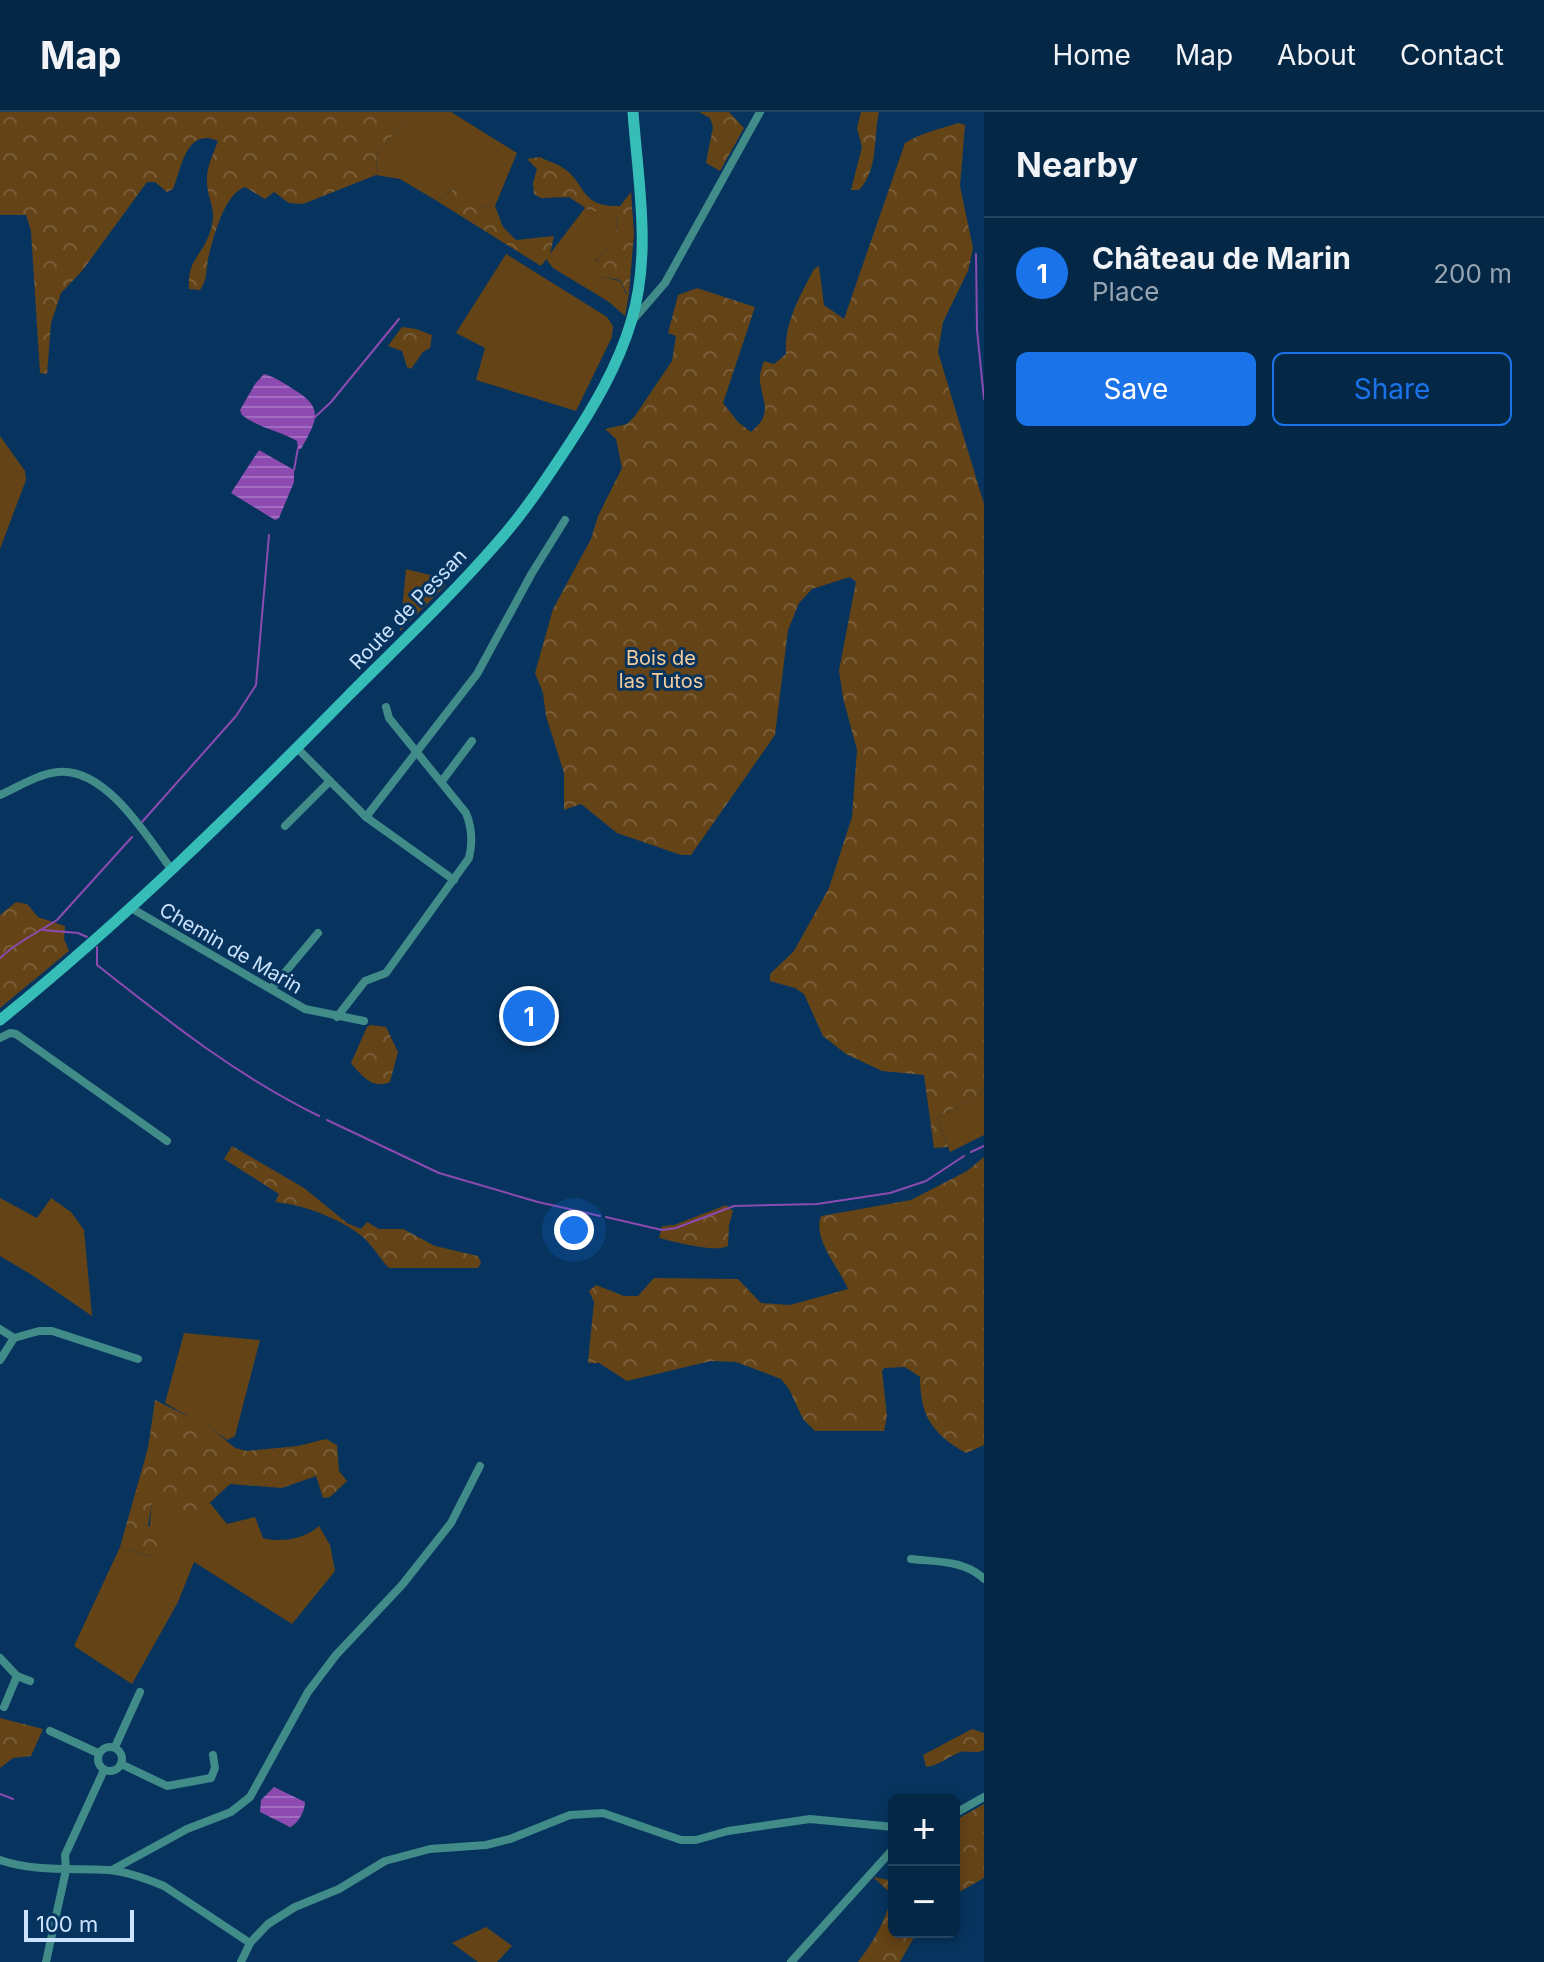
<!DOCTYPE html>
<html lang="en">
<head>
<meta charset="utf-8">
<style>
  :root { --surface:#052746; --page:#0e2f4d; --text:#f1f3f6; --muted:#97a5b3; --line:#26445f; --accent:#1a73e8 }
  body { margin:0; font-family:Inter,sans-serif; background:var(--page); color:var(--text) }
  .controls { position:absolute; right:24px; bottom:24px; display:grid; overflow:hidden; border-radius:12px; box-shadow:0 4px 12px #0003 }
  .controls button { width:72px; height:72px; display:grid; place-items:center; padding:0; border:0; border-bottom:2px solid var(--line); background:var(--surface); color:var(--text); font:40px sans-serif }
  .scale { position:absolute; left:24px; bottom:20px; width:110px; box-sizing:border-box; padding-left:8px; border:4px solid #cbe3fd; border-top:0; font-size:22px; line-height:28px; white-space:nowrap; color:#cbe3fd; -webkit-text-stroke:6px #07345e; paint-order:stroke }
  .you { position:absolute; left:574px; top:1118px; width:28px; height:28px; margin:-20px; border:6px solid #fff; border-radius:50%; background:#1a73e8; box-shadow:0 0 0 12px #1a73e833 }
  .badge { display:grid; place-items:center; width:52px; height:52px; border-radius:50%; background:var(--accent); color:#fff; font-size:26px; font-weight:700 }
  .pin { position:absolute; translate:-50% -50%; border:4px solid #fff; box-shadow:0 2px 8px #0006 }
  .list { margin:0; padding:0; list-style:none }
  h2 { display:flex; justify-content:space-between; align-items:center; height:104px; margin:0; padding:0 32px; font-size:34px }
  h2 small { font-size:26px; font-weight:400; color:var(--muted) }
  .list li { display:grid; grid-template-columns:52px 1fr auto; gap:24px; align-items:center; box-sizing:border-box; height:112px; padding:0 32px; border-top:2px solid var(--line) }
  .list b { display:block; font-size:30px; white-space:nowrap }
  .list p { margin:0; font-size:26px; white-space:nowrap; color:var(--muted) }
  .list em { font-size:26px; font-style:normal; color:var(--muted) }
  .actions { display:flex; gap:16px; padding:24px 32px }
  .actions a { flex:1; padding:18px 0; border:2px solid var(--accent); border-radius:12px; text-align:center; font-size:28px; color:var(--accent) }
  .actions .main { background:var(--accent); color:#fff }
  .map { position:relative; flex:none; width:984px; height:1850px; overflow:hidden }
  header { display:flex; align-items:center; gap:48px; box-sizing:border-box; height:112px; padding:0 40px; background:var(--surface); border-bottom:2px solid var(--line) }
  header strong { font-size:38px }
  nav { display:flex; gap:44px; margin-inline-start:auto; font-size:28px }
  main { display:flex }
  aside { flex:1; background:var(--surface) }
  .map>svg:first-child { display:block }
  .grass { fill:#644316 }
  .forest { fill:url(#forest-crowns) }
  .water { fill:url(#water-rules) }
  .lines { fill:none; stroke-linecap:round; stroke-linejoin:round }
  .stream { stroke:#8d4bb2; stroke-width:2 }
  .street { stroke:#418b88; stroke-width:8 }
  .secondary { stroke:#37bdb8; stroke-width:11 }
  .labels { text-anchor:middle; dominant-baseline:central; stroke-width:6; stroke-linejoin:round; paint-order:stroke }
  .street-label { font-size:20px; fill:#cbe3fd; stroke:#07345e }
  .park-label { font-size:20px; fill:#f5cd9c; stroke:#07345e }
</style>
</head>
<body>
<header>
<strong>Map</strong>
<nav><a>Home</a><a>Map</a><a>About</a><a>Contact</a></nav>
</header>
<main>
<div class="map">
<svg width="984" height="1850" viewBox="0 0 984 1850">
  <defs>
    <pattern id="forest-crowns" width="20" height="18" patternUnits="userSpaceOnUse" patternTransform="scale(2)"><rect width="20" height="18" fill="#644316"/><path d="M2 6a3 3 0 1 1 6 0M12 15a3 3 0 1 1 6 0" fill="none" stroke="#795e39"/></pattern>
    <pattern id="water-rules" width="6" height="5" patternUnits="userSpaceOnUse" patternTransform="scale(2)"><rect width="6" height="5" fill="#8d4bb2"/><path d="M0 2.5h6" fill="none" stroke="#a16dc1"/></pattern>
  </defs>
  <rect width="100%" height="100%" fill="#07345e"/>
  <g class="grass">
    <polygon points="411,0 451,0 517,41 495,94 480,95 474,88 455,76 437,89 400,67 376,63 377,42"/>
    <path d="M585,96L611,100L616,104C620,125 610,136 595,149L602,165L620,169L626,182L629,181L625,204L609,190L553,156L546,147Z"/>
    <polygon points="506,142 607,205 613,214 612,225 576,299 476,268 485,236 456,221"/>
    <polygon points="0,324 25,359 26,368 0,437"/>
    <polygon points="406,457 434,464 446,473 400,519"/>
    <polygon points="984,979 984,1023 950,1040 937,1006"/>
    <polygon points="0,1086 37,1106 51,1086 71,1100 84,1118 92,1204 32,1163 0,1144"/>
    <polygon points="184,1221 260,1228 235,1324 227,1328 198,1306 189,1305 165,1291"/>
    <path d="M158,1361L162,1378L190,1409L197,1399L210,1391L227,1412L255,1405L263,1426C281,1431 305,1427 319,1414L330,1433L335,1459L292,1512L194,1450L178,1490L132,1572L74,1534L120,1435L149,1444C148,1417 153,1392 153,1365Z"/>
    <polygon points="486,1815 512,1834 497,1850 478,1850 452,1831"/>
  </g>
  <g class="forest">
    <path d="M0,0H411L377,42L376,63L303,92L289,91L274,80L265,87L245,75C224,82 213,126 208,147C206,159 207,169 200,178L189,177C187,147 202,145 210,120C218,96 208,91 207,71C206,56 213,43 218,29C186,14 181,58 173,77L167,80L155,70H147L82,159L61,181L51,211L47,262L40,261L31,119L26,103H0Z"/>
    <polygon points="699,0 729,0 744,16 720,59 706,51 713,15 710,6"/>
    <path d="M861,0H879C873,27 879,57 859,78H851L862,35L857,16Z"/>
    <path d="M958,11L965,13L960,74L973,136L968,159L943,210L938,240L984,392V979L937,1006L948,1035L934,1036L924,963L882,959L846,942L823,924L804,882L795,876L770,869V862L794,839L829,776L852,705L857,638L843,586L839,558L856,470L850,465L812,477L799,491L788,518L775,623L691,743H681L617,721L581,692L564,698V661L546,604L543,581L535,561L553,497L591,427L598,404L622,356L616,327L605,317L627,312L635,304L672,249L676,224L668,221L678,183L697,176L755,195L723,291L738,310L751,320C773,301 763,293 760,269C759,263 762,255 764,249L774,252L786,242C784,211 800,184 814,157L819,154L824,193L844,207L905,31C921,21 940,17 958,11Z"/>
    <path d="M540,45C547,49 556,51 563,56C586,70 579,96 620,94L631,80L634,122L629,181L627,182L620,168L602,165L587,159C602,140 621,131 616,104L610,100L590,99L569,85L541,86L534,82L533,71L537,57L527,47Z"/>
    <polygon points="455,76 467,76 480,95 495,94 503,115 516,128 554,124 550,142 541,154 437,89"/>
    <polygon points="402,215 416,217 432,223 430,236 423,240 411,257 407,255 402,239 388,234"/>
    <polygon points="16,790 27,792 38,805 65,814 64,827 69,839 0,896 0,803"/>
    <path d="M370,913L386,915L398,940L390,970C373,978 362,964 351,951L367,915Z"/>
    <path d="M232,1034L304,1076L347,1111L361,1117L367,1110L379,1117H403L435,1134L478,1144L481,1151L478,1156H389C379,1146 371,1130 359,1122C336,1105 304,1093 275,1090L279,1082L224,1047Z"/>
    <path d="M984,1045V1333L966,1341C932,1322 920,1303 920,1265L905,1255L884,1256L882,1259L887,1304L884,1319H815L803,1307L789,1277L781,1267L736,1250L711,1249L627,1269L599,1251H588L594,1190L589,1179L596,1173L624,1184H638L654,1166L738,1167L761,1191L790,1193L848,1177C840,1157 812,1127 821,1104L911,1088L967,1059Z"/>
    <path d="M726,1093L733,1099L729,1113L728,1134C715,1141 675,1130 659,1126L662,1114L674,1113Z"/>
    <polygon points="155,1288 189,1305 198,1305 235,1336 247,1339 298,1334 326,1327 337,1333 339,1359 347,1369 330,1385 323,1386 316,1364 282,1376 230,1372 190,1409 177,1406 164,1397 158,1362 153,1365 153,1384 148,1414 160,1420 158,1432 150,1444 120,1435 148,1336"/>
    <polygon points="0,1606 43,1617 31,1644 13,1646 0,1656"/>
    <path d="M972,1617L984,1621V1638C975,1643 967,1637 958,1641C946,1646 940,1653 926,1655L923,1643Z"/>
    <polygon points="984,1692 984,1766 954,1783 954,1709"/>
    <path d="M873,1765L894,1769V1820H917L900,1850H858C870,1834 879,1820 886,1802C888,1794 893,1792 894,1784Z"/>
  </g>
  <g class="water">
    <path d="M264,262C275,265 284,271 293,277C325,296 317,308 301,337H298L297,329C278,318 259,316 242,303L240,298L255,272Z"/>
    <polygon points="259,338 294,358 294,370 279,406 275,408 231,381"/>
    <path d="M274,1675L305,1690C305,1699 298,1712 290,1715L260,1700L261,1688Z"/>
  </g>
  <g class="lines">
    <g class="stream">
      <polyline points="976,142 977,218 984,287"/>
      <polyline points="314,306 331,290 399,207"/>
      <polyline points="294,358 298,336"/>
      <polyline points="142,710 236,604 256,573 269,423"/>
      <polyline points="43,818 78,821 87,825"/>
      <path d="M97,835V853C168,909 237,964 319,1004"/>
      <path d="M0,846C18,829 37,821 57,808L132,725"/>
      <polyline points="327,1008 439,1061 538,1090 600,1104"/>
      <polyline points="971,1040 984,1034"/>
      <polyline points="606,1105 662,1118 676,1116 734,1094 817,1092 890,1081 926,1069 964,1044"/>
      <polyline points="0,1682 13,1687"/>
    </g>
    <g class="street">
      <polyline points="633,208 665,171 760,0"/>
      <polyline points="297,636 366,705 454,768"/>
      <polyline points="442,669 472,629"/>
      <path d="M0,683C18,675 38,662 58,660C105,655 147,724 171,757"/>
      <polyline points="366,705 477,562 532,461 565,408"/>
      <polyline points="285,714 330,669"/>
      <polyline points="131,796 305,897 364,909"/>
      <polyline points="271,877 318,821"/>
      <path d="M337,905L365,869L386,861L469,746C473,730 472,716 466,701L389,606L386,595"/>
      <polyline points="0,926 10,921 16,922 167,1029"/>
      <polyline points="0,1217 14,1226 39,1219 52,1219 138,1247"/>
      <polyline points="0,1248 14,1226"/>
      <path d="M911,1447C936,1450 965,1448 984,1467"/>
      <polyline points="0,1546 17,1564 4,1595"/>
      <polyline points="17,1564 30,1569"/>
      <polyline points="50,1619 98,1641"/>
      <circle cx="110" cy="1647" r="12"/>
      <polyline points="115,1635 140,1580"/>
      <polyline points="121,1652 167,1674 211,1666 215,1656 213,1643"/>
      <polyline points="954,1702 984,1685"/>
      <path d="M0,1748C35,1760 72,1756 108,1758C126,1759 147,1767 164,1774L250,1831"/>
      <polyline points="112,1758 187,1717 231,1700 250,1685 308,1580 336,1543 402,1473 451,1411 480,1354"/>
      <polyline points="46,1850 66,1758 65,1743 104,1658"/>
      <polyline points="241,1850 250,1831 268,1812 295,1795 339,1777 385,1749 430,1737 486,1733 510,1727 570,1703 603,1701 681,1728 696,1728 728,1719 810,1707 894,1715"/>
      <polyline points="791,1850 894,1736"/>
    </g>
    <path class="secondary" d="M0,908C124,808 238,696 349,583C399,533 451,484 497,431C524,401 546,367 568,334C593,296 618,254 631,210C652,142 638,70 633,0"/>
  </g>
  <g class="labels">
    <g class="street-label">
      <text transform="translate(408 497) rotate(-46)">Route de Pessan</text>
      <text transform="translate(231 836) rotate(30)">Chemin de Marin</text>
    </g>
    <g class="park-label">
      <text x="661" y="546">Bois de<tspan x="661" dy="23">las Tutos</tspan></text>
    </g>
  </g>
</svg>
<div class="controls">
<button>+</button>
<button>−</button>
</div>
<div class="scale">100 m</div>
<div class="you"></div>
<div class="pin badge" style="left:529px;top:904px">1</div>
</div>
<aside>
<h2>Nearby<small></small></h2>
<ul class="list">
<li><span class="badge">1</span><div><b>Château de Marin</b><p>Place</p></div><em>200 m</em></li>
</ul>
<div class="actions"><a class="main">Save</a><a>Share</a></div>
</aside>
</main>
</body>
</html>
